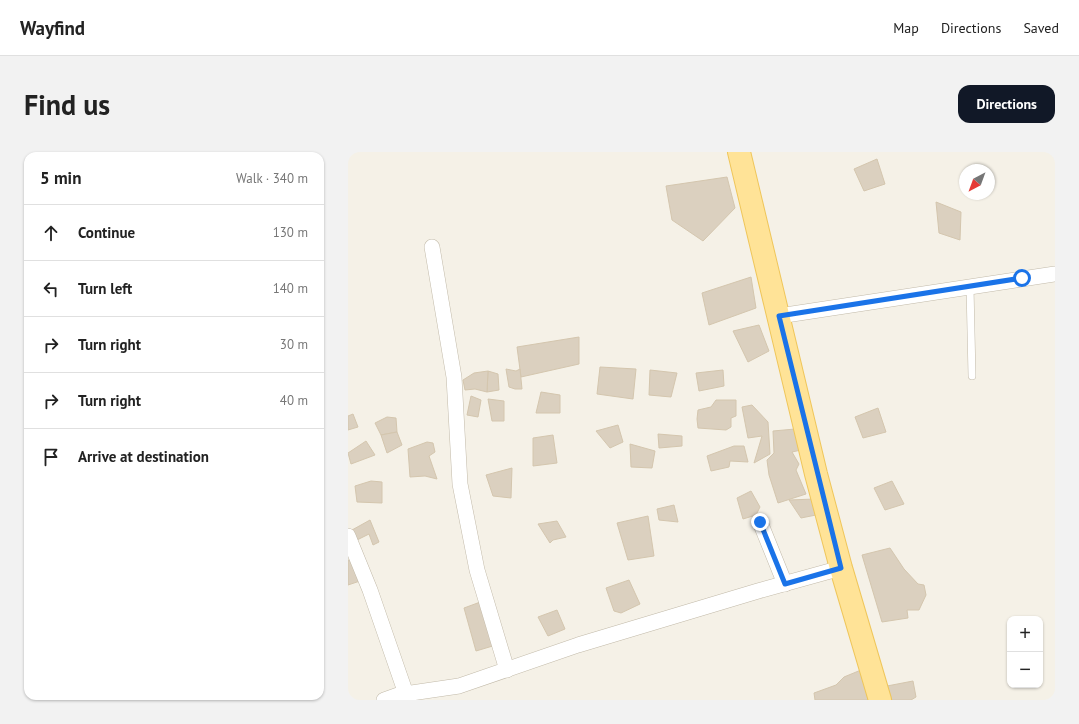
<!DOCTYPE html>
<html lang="en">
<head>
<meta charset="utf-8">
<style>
  :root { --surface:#fff; --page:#f2f2f2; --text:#222; --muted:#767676; --line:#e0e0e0; --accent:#111827 }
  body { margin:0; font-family:"PT Sans",sans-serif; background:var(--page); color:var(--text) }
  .controls { position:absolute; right:12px; bottom:12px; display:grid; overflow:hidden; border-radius:8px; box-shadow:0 1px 3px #0004 }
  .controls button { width:36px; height:36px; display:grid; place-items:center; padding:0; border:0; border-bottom:1px solid var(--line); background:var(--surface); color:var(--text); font:20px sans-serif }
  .compass { position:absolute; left:611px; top:12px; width:36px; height:36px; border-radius:50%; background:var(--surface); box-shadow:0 1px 3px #0004; rotate:221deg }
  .stop { position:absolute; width:12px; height:12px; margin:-9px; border:3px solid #1a73e8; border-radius:50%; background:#fff }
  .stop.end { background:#1a73e8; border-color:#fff; box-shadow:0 1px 4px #0008 }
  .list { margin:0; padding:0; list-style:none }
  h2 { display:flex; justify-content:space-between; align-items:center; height:52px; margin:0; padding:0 16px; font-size:17px }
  h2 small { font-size:13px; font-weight:400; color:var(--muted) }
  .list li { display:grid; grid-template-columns:26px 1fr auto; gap:12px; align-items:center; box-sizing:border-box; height:56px; padding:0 16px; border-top:1px solid var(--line) }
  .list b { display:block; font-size:15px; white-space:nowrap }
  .list em { font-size:13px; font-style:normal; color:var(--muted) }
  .icon { flex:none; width:22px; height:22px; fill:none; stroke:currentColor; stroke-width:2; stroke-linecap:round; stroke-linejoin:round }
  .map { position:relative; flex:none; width:707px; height:548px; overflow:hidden; border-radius:12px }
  header { display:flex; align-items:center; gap:24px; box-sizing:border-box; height:56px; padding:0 20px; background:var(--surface); border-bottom:1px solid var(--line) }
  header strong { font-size:19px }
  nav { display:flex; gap:22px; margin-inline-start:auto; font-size:14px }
  .intro { display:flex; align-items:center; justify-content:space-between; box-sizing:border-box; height:96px; padding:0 24px }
  h1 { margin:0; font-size:28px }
  .button { padding:10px 18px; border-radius:12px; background:var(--accent); color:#fff; font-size:14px; font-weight:700 }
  main { display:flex; gap:24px; padding:0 24px }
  aside { flex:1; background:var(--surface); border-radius:12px; box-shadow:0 1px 3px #0004 }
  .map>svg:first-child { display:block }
  .building { fill:#dbd0bf; stroke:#d4c6ae }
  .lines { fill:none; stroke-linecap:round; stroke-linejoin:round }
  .lane-casing { stroke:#c2baa9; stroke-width:8 }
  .street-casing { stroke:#c2baa9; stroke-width:16 }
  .primary-casing { stroke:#efc65b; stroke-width:24 }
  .lane { stroke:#fff; stroke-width:7 }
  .street { stroke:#fff; stroke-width:15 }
  .primary { stroke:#ffe397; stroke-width:22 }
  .route { stroke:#1a73e8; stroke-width:5 }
</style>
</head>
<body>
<header>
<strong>Wayfind</strong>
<nav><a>Map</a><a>Directions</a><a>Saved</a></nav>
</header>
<div class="intro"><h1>Find us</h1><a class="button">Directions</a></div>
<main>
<aside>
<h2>5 min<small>Walk · 340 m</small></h2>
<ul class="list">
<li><svg class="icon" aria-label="ahead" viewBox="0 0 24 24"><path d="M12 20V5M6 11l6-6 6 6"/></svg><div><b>Continue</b></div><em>130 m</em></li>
<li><svg class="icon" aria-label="left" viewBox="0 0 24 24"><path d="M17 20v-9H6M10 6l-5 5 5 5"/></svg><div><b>Turn left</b></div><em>140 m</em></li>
<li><svg class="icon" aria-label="right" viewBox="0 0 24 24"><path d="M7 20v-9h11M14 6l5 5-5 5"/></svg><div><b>Turn right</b></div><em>30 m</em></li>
<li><svg class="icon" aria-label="right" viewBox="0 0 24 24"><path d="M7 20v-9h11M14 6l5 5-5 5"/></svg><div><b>Turn right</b></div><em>40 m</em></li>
<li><svg class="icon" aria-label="arrive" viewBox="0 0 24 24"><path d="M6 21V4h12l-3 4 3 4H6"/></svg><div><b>Arrive at destination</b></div></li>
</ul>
</aside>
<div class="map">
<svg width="707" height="548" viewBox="0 0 707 548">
  <rect width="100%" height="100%" fill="#f5f1e7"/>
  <g class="building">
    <polygon points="529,7 537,32 516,39 506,17"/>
    <polygon points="379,25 387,56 355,89 324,68 318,34"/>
    <polygon points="588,50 613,60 612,88 591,81"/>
    <polygon points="403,125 408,156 361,173 354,141"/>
    <polygon points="411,173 421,199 400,210 385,179"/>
    <polygon points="231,185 231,212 173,225 169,195"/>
    <polygon points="252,215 288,217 285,247 249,242"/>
    <polygon points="158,217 168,219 172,217 174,237 167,237 161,235"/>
    <polygon points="302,218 329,221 323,245 301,243"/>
    <polygon points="375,218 376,234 351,239 348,221"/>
    <polygon points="140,219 150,222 151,238 139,240"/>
    <polygon points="140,219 139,240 127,237 117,238 115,228 126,221"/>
    <polygon points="193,240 212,243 212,261 188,261"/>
    <polygon points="123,244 133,248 130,265 119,263"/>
    <polygon points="140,247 156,249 156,269 144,269"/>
    <polygon points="368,248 388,248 388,264 383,266 383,275 378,278 350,276 349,267 350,258 363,255"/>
    <polygon points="404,253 420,270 422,302 406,311 414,284 400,286 394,255"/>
    <polygon points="530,256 538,280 515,286 507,265"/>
    <polygon points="5,262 10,275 0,278 0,264"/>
    <polygon points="39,265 48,266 49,280 33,283 27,271"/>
    <polygon points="270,273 275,290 262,296 248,279"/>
    <polygon points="447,277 453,298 444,300 451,312 448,318 458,342 430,351 421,323 419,308 426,301 425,279"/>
    <polygon points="49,280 54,293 39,301 33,283"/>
    <polygon points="310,282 334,284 334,294 311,296"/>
    <polygon points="205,283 209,311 185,314 185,286"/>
    <polygon points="18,289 27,303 3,312 0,301"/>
    <polygon points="79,290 85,291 87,300 81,304 89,327 77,324 62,325 60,297"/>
    <polygon points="282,292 307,299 304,316 283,315"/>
    <polygon points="386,294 396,294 400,310 382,309 381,315 363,319 359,304"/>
    <polygon points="164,316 163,346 145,344 138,323"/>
    <polygon points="23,329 34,330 34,351 9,350 7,334"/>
    <polygon points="544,329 556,352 537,358 526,336"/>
    <polygon points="403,339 412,355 408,363 395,367 389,346"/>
    <polygon points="467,347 468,363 453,366 441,348"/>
    <polygon points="326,353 330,370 311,368 309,357"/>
    <polygon points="300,364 306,404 280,408 269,371"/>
    <polygon points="22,368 31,390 25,393 21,382 9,388 4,378"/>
    <polygon points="209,369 218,385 205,388 202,391 190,372"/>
    <polygon points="542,396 556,417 570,432 576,433 578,443 571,458 559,458 560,466 534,470 514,403"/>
    <polygon points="0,408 4,408 12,429 0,433"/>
    <polygon points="281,428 292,452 273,461 266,459 258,436"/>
    <polygon points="135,449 148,493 128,499 116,456"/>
    <polygon points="209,458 217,477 200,484 190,465"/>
    <polygon points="513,518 520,548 467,548 466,541 488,533 496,525"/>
    <polygon points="565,529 568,545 563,548 544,548 539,534"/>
  </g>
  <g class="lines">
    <g class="lane-casing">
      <polyline id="lane" points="622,135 624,224"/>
    </g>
    <g class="street-casing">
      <g id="street">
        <polyline points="84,95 106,225 112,332 129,418 159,518"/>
        <polyline points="431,164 707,122"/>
        <polyline points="412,370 437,432"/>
        <polyline points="0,384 22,438 58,542"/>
        <polyline points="36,548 50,543 111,534 230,493 410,439 493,416"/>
      </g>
    </g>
    <g class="primary-casing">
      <polyline id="primary" points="391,0 468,322 493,416 532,548"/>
    </g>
    <use href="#lane" class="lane"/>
    <use href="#street" class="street"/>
    <use href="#primary" class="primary"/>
  </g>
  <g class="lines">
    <polyline class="route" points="412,370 437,432 493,416 431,164 674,126"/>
  </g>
</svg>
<div class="controls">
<button>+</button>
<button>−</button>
</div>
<svg class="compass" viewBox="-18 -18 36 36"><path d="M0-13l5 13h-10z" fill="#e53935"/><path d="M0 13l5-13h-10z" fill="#767676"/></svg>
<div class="stop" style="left:674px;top:126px"></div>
<div class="stop end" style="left:412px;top:370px"></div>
</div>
</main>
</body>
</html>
